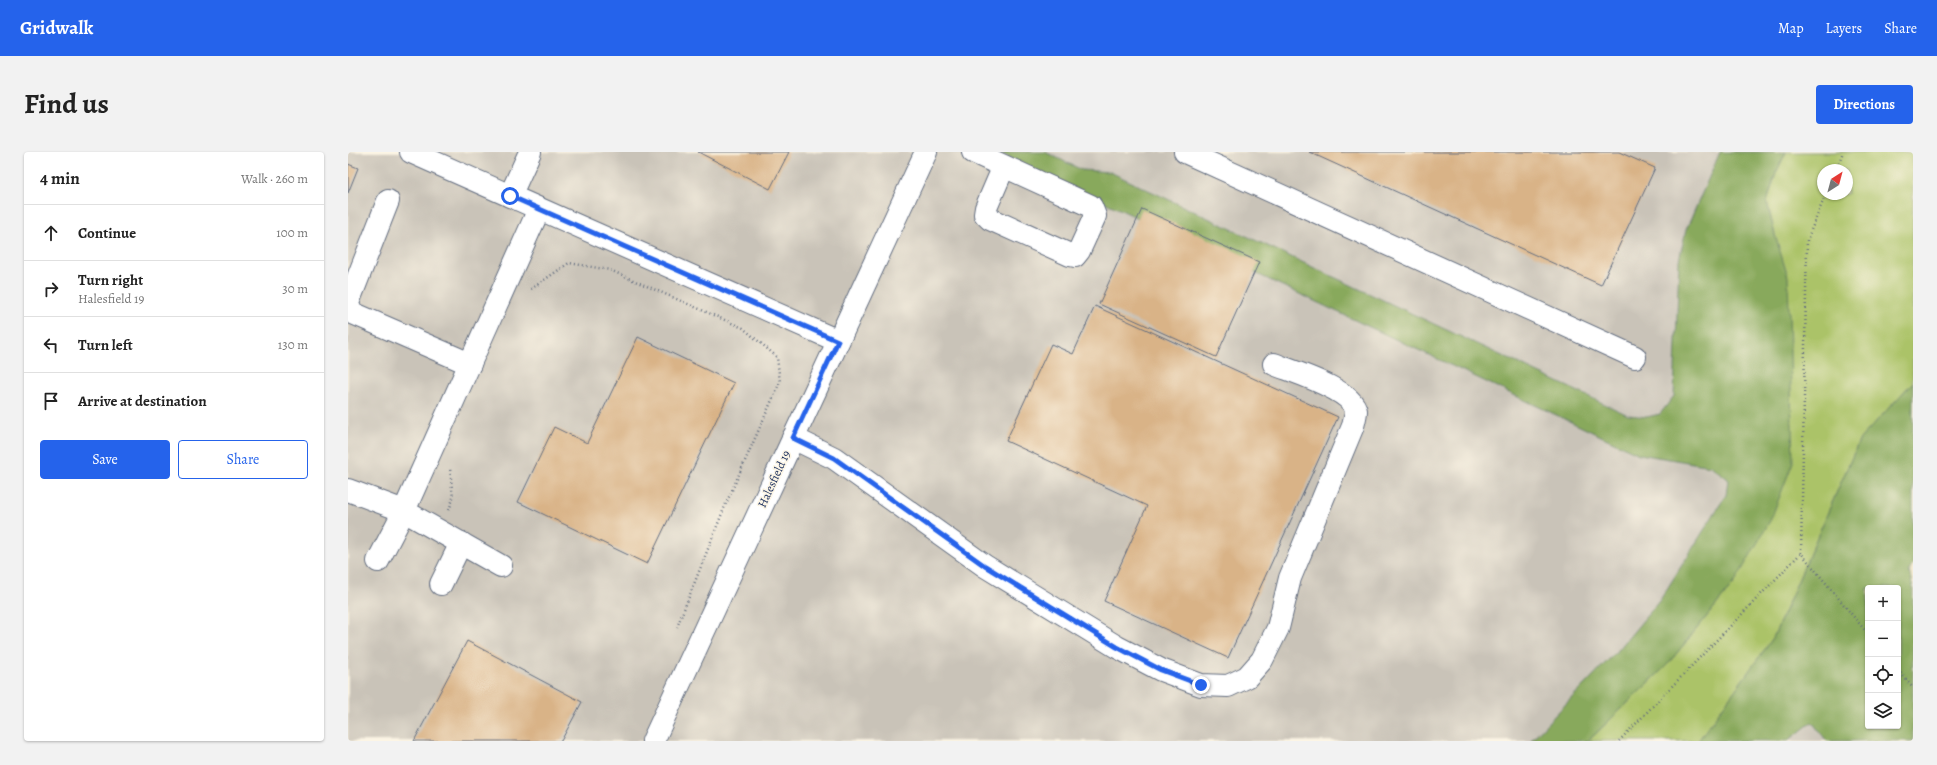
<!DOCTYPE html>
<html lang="en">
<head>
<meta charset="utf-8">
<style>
  :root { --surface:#fff; --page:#f2f2f2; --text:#222; --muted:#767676; --line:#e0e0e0; --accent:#2563eb }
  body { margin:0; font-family:Alegreya,serif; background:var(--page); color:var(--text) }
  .controls { position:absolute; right:12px; bottom:12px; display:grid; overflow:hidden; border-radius:4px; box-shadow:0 1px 3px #0004 }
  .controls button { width:36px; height:36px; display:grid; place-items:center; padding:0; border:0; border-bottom:1px solid var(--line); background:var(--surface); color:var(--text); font:20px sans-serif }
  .compass { position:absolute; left:1469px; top:12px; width:36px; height:36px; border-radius:50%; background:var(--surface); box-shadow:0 1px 3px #0004; rotate:36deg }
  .stop { position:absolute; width:12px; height:12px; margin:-9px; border:3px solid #2563eb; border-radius:50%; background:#fff }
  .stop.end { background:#2563eb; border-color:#fff; box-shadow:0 1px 4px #0008 }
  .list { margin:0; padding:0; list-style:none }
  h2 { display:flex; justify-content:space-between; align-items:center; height:52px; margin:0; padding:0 16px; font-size:17px }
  h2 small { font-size:13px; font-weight:400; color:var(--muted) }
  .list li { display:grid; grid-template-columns:26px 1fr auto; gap:12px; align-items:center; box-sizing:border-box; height:56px; padding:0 16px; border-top:1px solid var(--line) }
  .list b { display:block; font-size:15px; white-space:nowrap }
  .list p { margin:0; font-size:13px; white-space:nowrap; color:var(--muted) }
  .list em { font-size:13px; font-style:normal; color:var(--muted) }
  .actions { display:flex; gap:8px; padding:12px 16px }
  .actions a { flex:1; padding:9px 0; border:1px solid var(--accent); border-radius:4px; text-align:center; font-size:14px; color:var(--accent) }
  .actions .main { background:var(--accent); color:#fff }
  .icon { flex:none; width:22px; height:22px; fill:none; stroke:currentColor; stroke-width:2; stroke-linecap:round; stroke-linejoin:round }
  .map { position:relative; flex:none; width:1565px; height:589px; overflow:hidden; border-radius:4px }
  header { display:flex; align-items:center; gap:24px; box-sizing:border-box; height:56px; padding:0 20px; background:var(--accent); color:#fff }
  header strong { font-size:19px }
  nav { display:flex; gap:22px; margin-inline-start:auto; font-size:14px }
  .intro { display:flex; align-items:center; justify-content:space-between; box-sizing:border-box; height:96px; padding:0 24px }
  h1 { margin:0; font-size:28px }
  .button { padding:10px 18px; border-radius:4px; background:var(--accent); color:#fff; font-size:14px; font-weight:700 }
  main { display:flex; gap:24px; padding:0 24px }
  aside { flex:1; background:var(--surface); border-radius:4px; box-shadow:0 1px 3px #0004 }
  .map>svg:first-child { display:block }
  .industrial { fill:#c9c3b8 }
  .green { fill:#abc368; stroke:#637963; fill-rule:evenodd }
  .forest { fill:#88a95c; stroke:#526c5d; fill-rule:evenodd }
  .building { fill:#d9b387 }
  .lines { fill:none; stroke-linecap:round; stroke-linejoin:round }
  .minor-casing { stroke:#636d7f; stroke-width:24 }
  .path { stroke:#636d7f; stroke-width:2.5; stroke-dasharray:1 3; stroke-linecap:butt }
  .minor { stroke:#fff; stroke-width:22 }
  .route { stroke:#2563eb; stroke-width:5 }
  .labels { text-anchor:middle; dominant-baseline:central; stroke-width:3; stroke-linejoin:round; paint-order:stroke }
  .street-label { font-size:12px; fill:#1b2f5e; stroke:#fcf5e5 }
</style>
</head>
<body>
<header>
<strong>Gridwalk</strong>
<nav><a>Map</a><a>Layers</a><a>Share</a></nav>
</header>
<div class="intro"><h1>Find us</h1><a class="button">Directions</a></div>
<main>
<aside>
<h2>4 min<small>Walk · 260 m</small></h2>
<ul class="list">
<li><svg class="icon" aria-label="ahead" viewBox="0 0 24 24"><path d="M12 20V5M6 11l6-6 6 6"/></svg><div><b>Continue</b></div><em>100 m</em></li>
<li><svg class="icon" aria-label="right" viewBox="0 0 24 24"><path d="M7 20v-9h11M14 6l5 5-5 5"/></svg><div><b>Turn right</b><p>Halesfield 19</p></div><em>30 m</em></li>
<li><svg class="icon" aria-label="left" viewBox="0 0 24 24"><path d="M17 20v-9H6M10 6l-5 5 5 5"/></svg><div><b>Turn left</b></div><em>130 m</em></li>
<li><svg class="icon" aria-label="arrive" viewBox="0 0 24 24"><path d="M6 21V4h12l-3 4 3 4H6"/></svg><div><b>Arrive at destination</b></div></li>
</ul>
<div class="actions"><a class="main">Save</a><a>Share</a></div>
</aside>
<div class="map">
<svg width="1565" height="589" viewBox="0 0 1565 589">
  <rect width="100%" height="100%" fill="#fcf5e5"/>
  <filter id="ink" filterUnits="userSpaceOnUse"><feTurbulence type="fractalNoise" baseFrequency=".025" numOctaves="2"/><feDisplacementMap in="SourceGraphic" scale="8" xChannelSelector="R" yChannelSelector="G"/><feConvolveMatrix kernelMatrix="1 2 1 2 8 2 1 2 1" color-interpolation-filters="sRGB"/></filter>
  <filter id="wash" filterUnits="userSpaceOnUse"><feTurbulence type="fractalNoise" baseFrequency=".012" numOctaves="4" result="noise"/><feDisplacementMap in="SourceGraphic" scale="16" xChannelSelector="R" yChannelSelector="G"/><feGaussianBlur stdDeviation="0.9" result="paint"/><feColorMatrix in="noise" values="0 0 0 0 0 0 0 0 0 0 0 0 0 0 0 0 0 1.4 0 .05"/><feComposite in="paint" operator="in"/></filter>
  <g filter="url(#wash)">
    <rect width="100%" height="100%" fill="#e9e0bb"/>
    <g class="industrial">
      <polygon points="0,0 650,0 1291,302 1363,314 1380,327 1378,343 1312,448 1271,497 1182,589 0,589"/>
      <polygon points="697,0 1372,0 1331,108 1326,244 1312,262 1299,265 1280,263 762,20 734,18"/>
      <polygon points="1464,570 1479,589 1440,589"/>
    </g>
    <path class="green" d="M1438,0H1565V230L1512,287L1425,486L1350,589H1240L1319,513L1387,430L1427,83L1419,50L1428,21ZM1475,18H1499V42H1475Z"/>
    <g class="forest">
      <polygon points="650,0 697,0 734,18 762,20 1280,263 1299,265 1312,262 1326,244 1331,108 1338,78 1372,0 1438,0 1428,21 1419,50 1427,83 1440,125 1445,310 1423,367 1387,430 1319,513 1240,589 1182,589 1271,497 1312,448 1378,343 1380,327 1363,314 1291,302"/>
      <path d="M1565,230V412L1561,419L1565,435V589H1479L1464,570L1440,589H1350L1425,486L1512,287ZM1520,436H1550V574H1520Z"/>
    </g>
    <g id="blocks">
      <g class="building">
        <polygon points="350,0 441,0 422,37"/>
        <polygon points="961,0 1271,0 1307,16 1253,133"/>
        <polygon points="0,12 10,16 0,41"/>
        <polygon points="794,57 911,110 868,205 751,152"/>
        <polygon points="747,154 990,265 880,506 756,449 799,354 658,289 703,192 725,202"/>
        <polygon points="290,185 386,231 299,412 170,350 206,275 239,291"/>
        <polygon points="119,489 234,550 213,589 66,589"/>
      </g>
    </g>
  </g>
  <g filter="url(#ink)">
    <use href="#blocks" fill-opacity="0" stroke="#636d7f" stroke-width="1"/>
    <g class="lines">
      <g class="minor-casing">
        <g id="minor">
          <polyline points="63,0 490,189"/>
          <polyline points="625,0 743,54 747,64 731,99 727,104 722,103 642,67 637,62 638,56 656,14"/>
          <polyline points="837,0 1287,205"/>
          <polyline points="162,44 182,0"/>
          <polyline points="0,151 40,49"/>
          <polyline points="0,159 122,212"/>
          <path d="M445,286L486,306L637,414L769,495L813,518L853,533L880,534L899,525L914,508L930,476L942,426L1005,274C1006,270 1008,263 1008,259C1004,237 945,220 926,212"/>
          <polyline points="0,338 56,359 153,414"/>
          <polyline points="30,409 56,359 191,57"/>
          <polyline points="93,432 113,391"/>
          <polyline points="305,589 578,0"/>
        </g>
      </g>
      <g class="path">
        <polyline points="1488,18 1495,0"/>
        <polyline points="183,137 221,111 262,118 395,176 429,205 432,230 377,354 329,475"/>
        <polyline points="101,358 105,347 102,316"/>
        <polyline points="1453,401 1459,88 1478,42"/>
        <polyline points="1550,518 1565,536"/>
        <polyline points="1271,589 1453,401 1520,482"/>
      </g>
      <use href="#minor" class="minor"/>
    </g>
  </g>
  <g class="lines" filter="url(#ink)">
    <polyline class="route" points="162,44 490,189 445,286 486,306 637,414 769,495 813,518 853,533"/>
  </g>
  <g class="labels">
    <g class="street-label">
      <text transform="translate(426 327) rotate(-65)">Halesfield 19</text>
    </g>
  </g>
</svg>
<div class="controls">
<button>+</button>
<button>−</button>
<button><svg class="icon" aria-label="locate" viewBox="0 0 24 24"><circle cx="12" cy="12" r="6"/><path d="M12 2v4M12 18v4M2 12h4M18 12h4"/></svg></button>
<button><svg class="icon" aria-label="layers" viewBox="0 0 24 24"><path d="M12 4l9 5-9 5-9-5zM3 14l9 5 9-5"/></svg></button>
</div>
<svg class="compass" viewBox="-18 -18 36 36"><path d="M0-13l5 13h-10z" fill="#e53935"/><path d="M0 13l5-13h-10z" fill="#767676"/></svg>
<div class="stop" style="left:162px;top:44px"></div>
<div class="stop end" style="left:853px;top:533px"></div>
</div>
</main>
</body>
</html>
